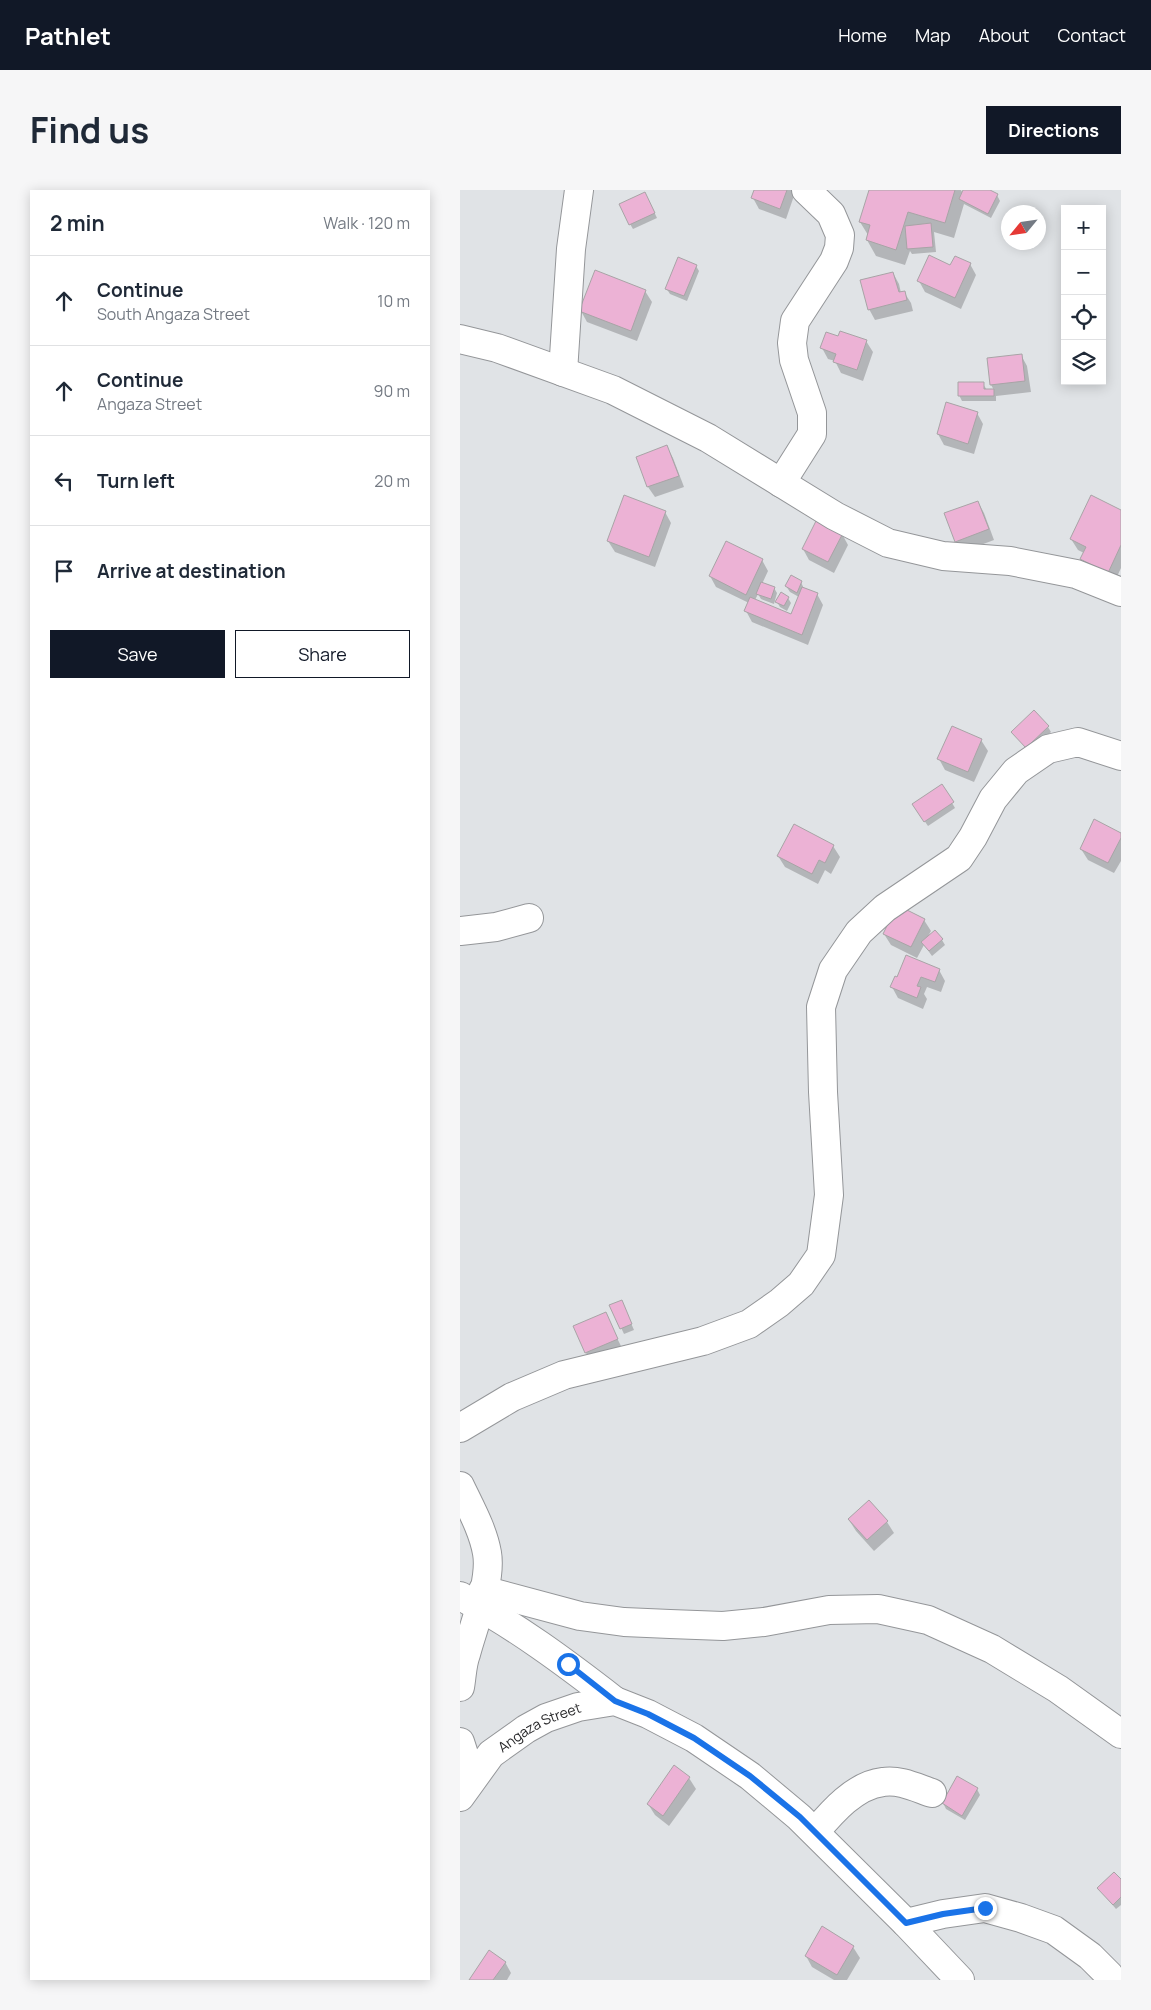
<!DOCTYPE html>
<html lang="en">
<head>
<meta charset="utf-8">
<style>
  :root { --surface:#fff; --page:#f6f6f7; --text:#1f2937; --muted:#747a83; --line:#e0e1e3; --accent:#111827 }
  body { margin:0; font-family:Manrope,sans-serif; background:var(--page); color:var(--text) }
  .controls { position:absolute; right:15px; top:15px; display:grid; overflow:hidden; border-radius:0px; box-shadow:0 2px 12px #0003 }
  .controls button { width:45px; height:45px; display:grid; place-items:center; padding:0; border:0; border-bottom:1px solid var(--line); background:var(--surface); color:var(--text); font:25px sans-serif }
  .compass { position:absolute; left:541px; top:15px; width:45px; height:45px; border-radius:50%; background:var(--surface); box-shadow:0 2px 12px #0003; rotate:241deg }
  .stop { position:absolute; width:15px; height:15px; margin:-11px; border:4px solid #1a73e8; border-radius:50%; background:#fff }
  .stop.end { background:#1a73e8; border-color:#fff; box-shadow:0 1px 5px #0008 }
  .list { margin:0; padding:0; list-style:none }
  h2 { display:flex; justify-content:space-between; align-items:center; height:65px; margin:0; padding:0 20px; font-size:21px }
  h2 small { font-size:16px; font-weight:400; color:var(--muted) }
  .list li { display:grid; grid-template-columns:32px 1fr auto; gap:15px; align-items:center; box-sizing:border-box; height:90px; padding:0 20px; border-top:1px solid var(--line) }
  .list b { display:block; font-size:19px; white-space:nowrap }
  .list p { margin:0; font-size:16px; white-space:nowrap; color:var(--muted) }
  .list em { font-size:16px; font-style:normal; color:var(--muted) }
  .actions { display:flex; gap:10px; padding:15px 20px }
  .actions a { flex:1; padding:11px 0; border:1px solid var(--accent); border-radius:0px; text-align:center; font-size:18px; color:var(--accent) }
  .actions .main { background:var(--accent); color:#fff }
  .icon { flex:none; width:28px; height:28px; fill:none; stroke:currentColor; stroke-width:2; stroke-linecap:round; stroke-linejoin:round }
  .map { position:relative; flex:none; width:661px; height:1790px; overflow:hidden; border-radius:0px }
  header { display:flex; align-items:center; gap:30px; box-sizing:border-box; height:70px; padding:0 25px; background:var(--accent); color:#fff }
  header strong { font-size:24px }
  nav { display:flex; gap:28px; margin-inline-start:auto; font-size:18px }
  .intro { display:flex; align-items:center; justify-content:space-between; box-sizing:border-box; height:120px; padding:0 30px }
  h1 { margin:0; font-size:35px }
  .button { padding:12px 22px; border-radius:0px; background:var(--accent); color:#fff; font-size:18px; font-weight:700 }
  main { display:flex; gap:30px; padding:0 30px }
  aside { flex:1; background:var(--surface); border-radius:0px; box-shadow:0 2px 12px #0003 }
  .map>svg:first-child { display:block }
  .shadow { fill:#0003 }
  .building { fill:#ecb2d5; stroke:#a8a4a6 }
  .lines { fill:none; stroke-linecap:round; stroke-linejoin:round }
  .minor-casing { stroke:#949699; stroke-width:30 }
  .minor { stroke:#fff; stroke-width:28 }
  .route { stroke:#1a73e8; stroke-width:6 }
  .labels { text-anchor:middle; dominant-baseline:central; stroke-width:4; stroke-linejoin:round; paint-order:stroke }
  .street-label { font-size:14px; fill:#272729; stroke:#eef0f3 }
</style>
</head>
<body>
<header>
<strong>Pathlet</strong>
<nav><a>Home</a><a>Map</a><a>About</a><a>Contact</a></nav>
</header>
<div class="intro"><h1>Find us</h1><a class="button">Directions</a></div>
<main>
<aside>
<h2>2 min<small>Walk · 120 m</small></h2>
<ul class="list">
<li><svg class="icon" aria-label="ahead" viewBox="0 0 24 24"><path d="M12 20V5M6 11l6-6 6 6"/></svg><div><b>Continue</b><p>South Angaza Street</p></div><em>10 m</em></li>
<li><svg class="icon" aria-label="ahead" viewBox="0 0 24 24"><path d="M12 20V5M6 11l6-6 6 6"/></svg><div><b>Continue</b><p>Angaza Street</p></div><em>90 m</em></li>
<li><svg class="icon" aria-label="left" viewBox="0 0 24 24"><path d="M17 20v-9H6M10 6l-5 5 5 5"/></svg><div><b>Turn left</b></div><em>20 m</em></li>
<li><svg class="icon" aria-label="arrive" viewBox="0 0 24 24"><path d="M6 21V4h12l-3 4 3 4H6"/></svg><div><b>Arrive at destination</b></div></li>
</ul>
<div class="actions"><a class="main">Save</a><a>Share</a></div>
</aside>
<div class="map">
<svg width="661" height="1790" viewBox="0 0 661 1790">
  <rect width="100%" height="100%" fill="#e0e3e6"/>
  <g class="shadow">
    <polygon points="295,0 336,0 326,29 299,19 293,8"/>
    <polygon points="410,0 501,0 503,4 505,0 528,0 537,5 540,11 531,28 504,14 494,48 474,42 476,62 452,64 450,61 445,75 416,66 407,50 408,45 400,32"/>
    <polygon points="188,9 197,28 173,39 170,34"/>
    <polygon points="510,74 516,85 501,119 465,102 459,91"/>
    <polygon points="236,76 239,81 227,111 210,104 206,98"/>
    <polygon points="433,83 439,94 441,103 444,102 451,113 453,121 415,130 409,119"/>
    <polygon points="185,101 192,112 177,151 127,132 121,121"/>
    <polygon points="379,148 406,151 413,162 403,191 381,183 375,171 368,169 362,158"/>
    <polygon points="561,165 567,176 571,202 536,206 536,211 502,211 499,205 523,194 527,200 534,200 531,195 528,169"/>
    <polygon points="517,223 523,234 514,264 484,255 478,244"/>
    <polygon points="207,257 213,268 224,297 195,307 188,297 178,267"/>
    <polygon points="518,312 524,323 534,350 502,362 496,351"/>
    <polygon points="661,321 661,378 654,393 628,380 622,369 624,363 618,360 611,349"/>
    <polygon points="205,322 211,333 195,377 155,362 148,351"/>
    <polygon points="382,344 388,355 374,383 349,370 343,359"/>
    <polygon points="302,370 308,381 302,394 314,398 317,403 314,414 301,409 298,404 295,410 332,425 339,407 330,402 326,396 341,392 344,399 357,404 363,415 348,455 292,432 286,421 289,413 256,397 250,386"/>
    <polygon points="328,408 331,413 327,421 320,417 317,412"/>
    <polygon points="588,537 591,542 570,562 552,542"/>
    <polygon points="521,550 528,561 514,592 485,580 479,569"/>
    <polygon points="482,596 495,618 468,636 457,620"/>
    <polygon points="661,645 661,671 654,683 628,670 621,659"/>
    <polygon points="373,656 380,667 371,684 365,680 358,694 325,677 318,666"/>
    <polygon points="464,730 471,741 467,748 482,750 485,755 472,766 464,755 457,768 431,755 424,744"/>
    <polygon points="479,780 485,791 481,802 467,797 464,804 467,809 463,819 438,808 432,797"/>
    <polygon points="151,1116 164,1117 174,1140 164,1144"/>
    <polygon points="145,1124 163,1160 132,1174 126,1163"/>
    <polygon points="409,1312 427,1332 434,1343 414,1361 396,1341 389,1330"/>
    <polygon points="229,1588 236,1599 209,1636 195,1625 188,1614"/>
    <polygon points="517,1599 520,1605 505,1630 486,1619 483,1613"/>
    <polygon points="661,1691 661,1715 656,1719 638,1698"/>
    <polygon points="393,1757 400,1768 387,1790 374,1790 352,1777 346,1766"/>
    <polygon points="45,1772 51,1783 47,1790 10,1790"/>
  </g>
  <g class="building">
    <polygon points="294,0 327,0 320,19 291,8"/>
    <polygon points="409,0 495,0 485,33 448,22 436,60 406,50 410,35 399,32"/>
    <polygon points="503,0 530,0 538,4 528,24 499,9"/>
    <polygon points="185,2 195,23 169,35 159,14"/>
    <polygon points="471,33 473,57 447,59 445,36"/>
    <polygon points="469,65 490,75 495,66 511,73 495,108 457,91"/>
    <polygon points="218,67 237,75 224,106 205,99"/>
    <polygon points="135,80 186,100 171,141 119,121"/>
    <polygon points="433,82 439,102 445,101 447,110 408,120 400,90"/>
    <polygon points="380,141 407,150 397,180 373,172 376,164 360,158 366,142 378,146"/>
    <polygon points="562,164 565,191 530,195 527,168"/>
    <polygon points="498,192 524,192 524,199 534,199 534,206 498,206"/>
    <polygon points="486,212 518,222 508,254 477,244"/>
    <polygon points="207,255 219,286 187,297 176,267"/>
    <polygon points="164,305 206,321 189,367 147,351"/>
    <polygon points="631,305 661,320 661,355 648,383 620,369 626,357 610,349"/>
    <polygon points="518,311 529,339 495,352 484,323"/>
    <polygon points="357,329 383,343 368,372 342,359"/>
    <polygon points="266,351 303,369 286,405 249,386"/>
    <polygon points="331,385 342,391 337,403 325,396"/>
    <polygon points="301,392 315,397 311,409 296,404"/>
    <polygon points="342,397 358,403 342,445 284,421 290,407 331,424"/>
    <polygon points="321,402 329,407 324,416 315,412"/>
    <polygon points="574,520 589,536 566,558 551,542"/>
    <polygon points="492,536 522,549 508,582 477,569"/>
    <polygon points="482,594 494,612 464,632 452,614"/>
    <polygon points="634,629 661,643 661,648 648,673 620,659"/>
    <polygon points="334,634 374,655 365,673 359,670 352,684 317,666"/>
    <polygon points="437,715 465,729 451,757 423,744"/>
    <polygon points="475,740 483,749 469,761 461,752"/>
    <polygon points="446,765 480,779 475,792 461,787 457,796 461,797 457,808 430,797 435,786 437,787"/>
    <polygon points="162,1110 172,1134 160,1139 149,1115"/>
    <polygon points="146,1122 158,1149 125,1163 113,1136"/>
    <polygon points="409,1310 428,1331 407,1350 388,1329"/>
    <polygon points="214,1575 230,1587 203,1626 187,1614"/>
    <polygon points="497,1586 518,1598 502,1626 482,1613"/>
    <polygon points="654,1682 661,1689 661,1707 653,1715 637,1698"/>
    <polygon points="362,1736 394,1756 377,1785 345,1766"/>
    <polygon points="29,1760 46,1772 33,1790 9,1790"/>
  </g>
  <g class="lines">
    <g class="minor-casing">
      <g id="minor">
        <polyline points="0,149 37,158 153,200 248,248 375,326 428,353 483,366 550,371 616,384 661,402"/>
        <polyline points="103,182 111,59 119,0"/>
        <polyline points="321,293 352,244 352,223 334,170 332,153 335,131 374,71 379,58 380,45 371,24 346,0"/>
        <polyline points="0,741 36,737 69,728"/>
        <polyline points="0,1238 52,1207 104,1185 243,1151 289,1134 319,1113 341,1094 361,1065 369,1005 363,902 361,817 373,780 399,742 425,718 499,668 513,647 533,609 556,581 588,559 618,552 661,566"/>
        <path d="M0,1296C10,1317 23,1340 27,1363C32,1391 13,1437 6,1464C2,1474 2,1486 0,1497"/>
        <polyline points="23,1400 120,1426 164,1432 210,1434 263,1436 304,1432 369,1420 418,1419 468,1430 532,1459 598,1499 661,1544"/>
        <path d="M0,1406C55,1435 106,1473 155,1511"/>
        <polyline points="0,1552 12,1589"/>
        <path id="s1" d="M0,1607L31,1564L66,1539L86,1528L118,1517L155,1511L188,1524L234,1548L290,1586L339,1627L446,1733L500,1790"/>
        <path d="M355,1642C372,1622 395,1595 423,1592C439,1589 457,1598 472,1603"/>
        <polyline points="446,1733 483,1724 525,1718 561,1728 594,1740 630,1766 649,1785"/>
      </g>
    </g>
    <use href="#minor" class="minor"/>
  </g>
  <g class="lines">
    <polyline class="route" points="108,1474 155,1511 188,1524 234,1548 290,1586 340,1627 446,1733 483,1724 525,1718"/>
  </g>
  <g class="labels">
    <g class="street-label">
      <text stroke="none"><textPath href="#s1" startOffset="109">Angaza Street</textPath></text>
    </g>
  </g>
</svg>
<div class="controls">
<button>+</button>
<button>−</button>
<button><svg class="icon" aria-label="locate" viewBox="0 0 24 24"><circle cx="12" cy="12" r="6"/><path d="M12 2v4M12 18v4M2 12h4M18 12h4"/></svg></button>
<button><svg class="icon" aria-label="layers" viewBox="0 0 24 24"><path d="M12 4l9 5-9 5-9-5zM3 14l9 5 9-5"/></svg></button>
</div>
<svg class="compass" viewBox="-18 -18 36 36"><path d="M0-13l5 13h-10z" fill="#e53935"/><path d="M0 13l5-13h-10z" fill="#747a83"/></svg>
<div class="stop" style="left:108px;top:1474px"></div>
<div class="stop end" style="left:525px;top:1718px"></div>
</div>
</main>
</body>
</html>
